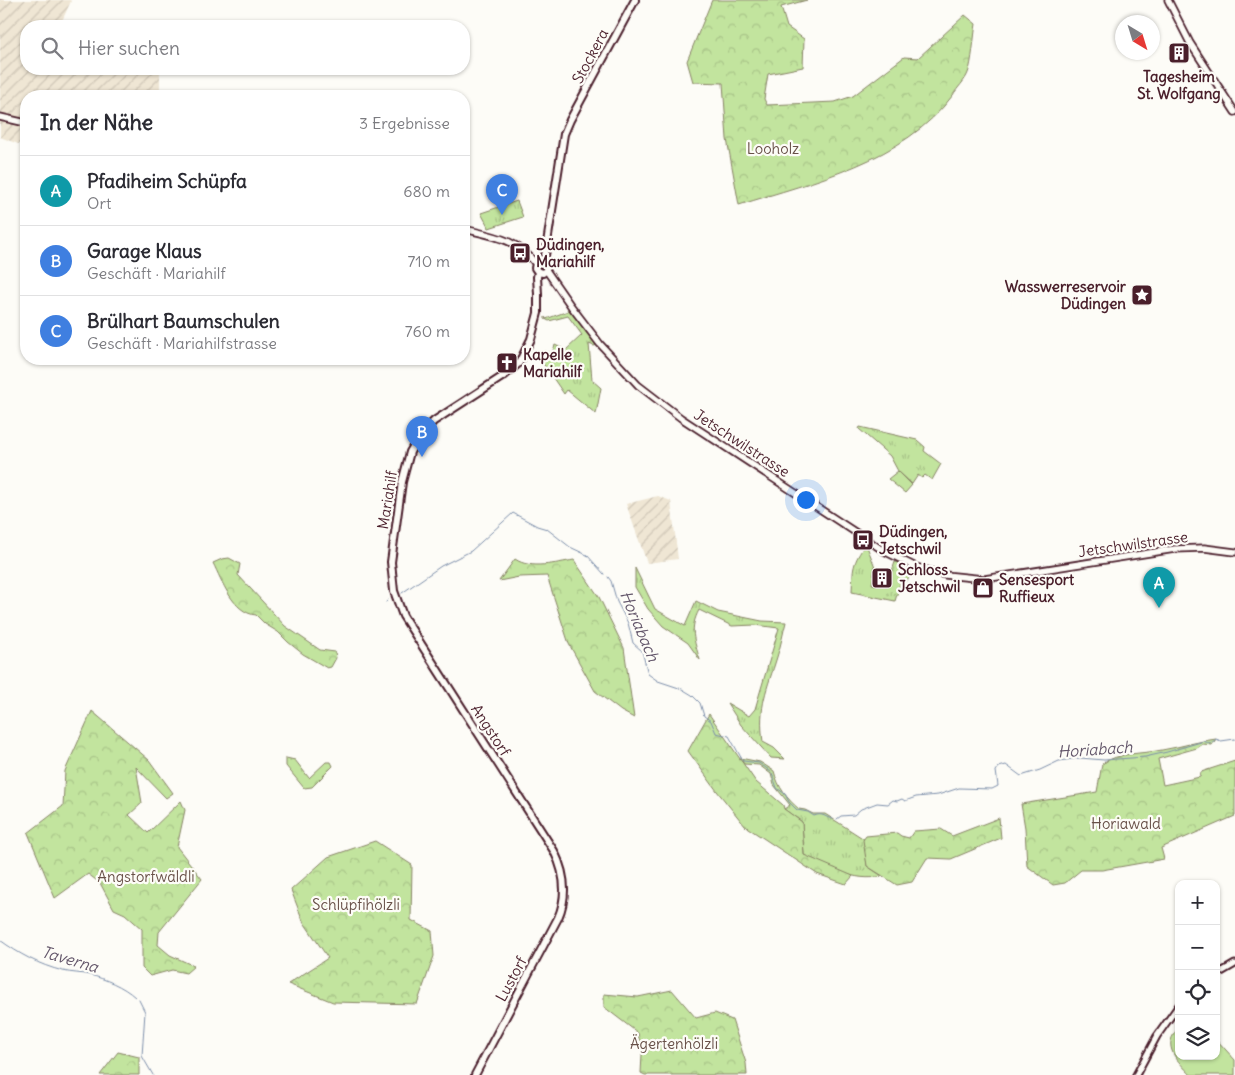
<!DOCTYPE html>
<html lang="de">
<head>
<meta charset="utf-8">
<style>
  :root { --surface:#fff; --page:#f2f2f3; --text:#2b2b33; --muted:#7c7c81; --line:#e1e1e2; --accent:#4a1f2b }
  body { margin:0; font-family:Delius,sans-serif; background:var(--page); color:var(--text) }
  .controls { position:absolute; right:15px; bottom:15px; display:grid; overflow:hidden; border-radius:10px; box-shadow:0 1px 4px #0004 }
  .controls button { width:45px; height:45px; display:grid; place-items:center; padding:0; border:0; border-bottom:1px solid var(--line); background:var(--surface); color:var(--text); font:25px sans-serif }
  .compass { position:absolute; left:1115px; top:15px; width:45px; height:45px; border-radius:50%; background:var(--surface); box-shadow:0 1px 4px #0004; rotate:142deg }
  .you { position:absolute; left:805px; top:499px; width:18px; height:18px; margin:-12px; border:4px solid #fff; border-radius:50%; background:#1a73e8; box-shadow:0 0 0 8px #1a73e833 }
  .badge { display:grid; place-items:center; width:32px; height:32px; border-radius:50%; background:var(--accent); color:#fff; font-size:16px; font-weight:700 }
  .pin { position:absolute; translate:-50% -41px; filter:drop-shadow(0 1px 2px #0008) }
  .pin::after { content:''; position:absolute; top:26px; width:18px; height:15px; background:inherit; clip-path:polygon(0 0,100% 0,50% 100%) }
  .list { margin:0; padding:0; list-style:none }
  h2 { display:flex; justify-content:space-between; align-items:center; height:65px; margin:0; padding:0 20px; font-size:21px }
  h2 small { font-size:16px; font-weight:400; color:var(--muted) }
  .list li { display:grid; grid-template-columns:32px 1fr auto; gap:15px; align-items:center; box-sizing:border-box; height:70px; padding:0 20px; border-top:1px solid var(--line) }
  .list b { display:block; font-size:19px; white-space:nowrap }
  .list p { margin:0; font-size:16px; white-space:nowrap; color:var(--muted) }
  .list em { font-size:16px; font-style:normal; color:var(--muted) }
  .icon { flex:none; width:28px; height:28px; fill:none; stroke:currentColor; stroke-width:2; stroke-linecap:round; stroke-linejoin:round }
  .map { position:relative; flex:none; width:1235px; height:1075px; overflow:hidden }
  .search { position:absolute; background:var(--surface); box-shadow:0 1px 4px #0004; left:20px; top:20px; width:450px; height:55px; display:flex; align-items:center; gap:12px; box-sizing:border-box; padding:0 18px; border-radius:20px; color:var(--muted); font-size:19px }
  .panel { position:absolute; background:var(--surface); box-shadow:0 1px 4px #0004; left:20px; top:90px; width:450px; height:275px; border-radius:20px }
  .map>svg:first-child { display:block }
  .industrial { fill:url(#industrial-furrows) }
  .grass { fill:url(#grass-tufts); stroke:#868264 }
  .forest { fill:url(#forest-crowns); stroke:#868264 }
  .pitch { fill:#c2e49e; stroke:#868264 }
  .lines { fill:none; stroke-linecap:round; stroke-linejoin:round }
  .stream { stroke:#7c8eaa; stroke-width:1 }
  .tertiary-casing { stroke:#4a1f2b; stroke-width:9 }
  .secondary-casing { stroke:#4a1f2b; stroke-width:9 }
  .primary-casing { stroke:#4a1f2b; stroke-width:10 }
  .tertiary { stroke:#fdfcf7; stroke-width:5 }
  .secondary { stroke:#fdfcf7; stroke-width:5.5 }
  .primary { stroke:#fdfcf7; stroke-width:6 }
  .labels { text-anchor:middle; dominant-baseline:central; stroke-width:4.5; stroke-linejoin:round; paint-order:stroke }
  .street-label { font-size:15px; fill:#4a1f2b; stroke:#fdfcf7 }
  .poi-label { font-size:15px; font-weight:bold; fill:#4a1f2b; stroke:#fdfcf7; text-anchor:start }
  .park-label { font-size:15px; fill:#685048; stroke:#fdfcf7 }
  .water-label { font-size:16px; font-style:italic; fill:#63566a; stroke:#fdfcf7 }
</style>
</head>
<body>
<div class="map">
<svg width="1235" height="1075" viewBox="0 0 1235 1075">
  <defs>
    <pattern id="industrial-furrows" width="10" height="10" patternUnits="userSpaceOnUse" patternTransform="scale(1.25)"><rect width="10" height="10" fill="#efe6d4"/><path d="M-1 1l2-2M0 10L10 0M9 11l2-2" fill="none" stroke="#cec5b6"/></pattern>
    <pattern id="grass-tufts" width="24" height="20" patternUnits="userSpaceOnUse" patternTransform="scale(1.25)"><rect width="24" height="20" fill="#c2e49e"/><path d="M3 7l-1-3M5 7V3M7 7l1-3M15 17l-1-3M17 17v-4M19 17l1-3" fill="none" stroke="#a8c388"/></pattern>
    <pattern id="forest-crowns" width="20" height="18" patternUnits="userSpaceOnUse" patternTransform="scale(1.25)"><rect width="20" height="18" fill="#c2e49e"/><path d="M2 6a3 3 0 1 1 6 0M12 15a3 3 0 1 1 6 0" fill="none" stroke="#a8c388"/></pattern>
  </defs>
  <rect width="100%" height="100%" fill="#fdfcf7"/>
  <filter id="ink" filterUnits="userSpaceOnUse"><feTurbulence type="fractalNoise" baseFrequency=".02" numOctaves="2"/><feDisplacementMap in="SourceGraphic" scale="10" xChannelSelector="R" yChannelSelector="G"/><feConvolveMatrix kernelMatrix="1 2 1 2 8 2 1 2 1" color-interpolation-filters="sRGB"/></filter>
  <g filter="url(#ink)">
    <g class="industrial">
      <polygon points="0,0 70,0 71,1 61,23 69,26 26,26 26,69 160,69 160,96 26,96 26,143 18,144 0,137"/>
      <polygon points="658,496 671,501 678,559 647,563 626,504"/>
    </g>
    <g class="grass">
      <polygon points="517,201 523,217 489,228 481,213"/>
      <polygon points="567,309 575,315 598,345 594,346 589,344 592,380 601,388 596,414 567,390 564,394 542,362 545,351 552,353 555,345 566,350 582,335 568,316 549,321 545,319 545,317 546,319 568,311"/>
      <polygon points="860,427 917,440 925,447 924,451 941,464 932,480 925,475 922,478 918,475 912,484 898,471 890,456 859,429"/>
      <path d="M866,544L875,567L872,584L879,585V582L887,586L895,562L912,568V572L906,582L901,581L895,601L852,592C853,569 852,563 866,544Z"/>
      <path d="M635,568L655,609L685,626L696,601L718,612L762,621L786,622C783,633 781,645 777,657C767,690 758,705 763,742L774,748L785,759L771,758L741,725L727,703L749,716L755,709L779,628L755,625L732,626L699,610C689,629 694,640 700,660L688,643L663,626L648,609L635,587Z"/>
      <path d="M740,758L760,762L774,771C778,787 787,799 799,809L805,810L813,814H825L864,839L867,866L882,876C856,883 826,867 804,855L802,822L784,809L790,805L774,785L771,774L759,765L744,764Z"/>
    </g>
    <g class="forest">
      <path d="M712,0H807L781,7L787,27L804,39L803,67L768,74L764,99L767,105L835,102L853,96L904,57L918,58L965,15L976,24C974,35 972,64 968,73C965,81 957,88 953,95C903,162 814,181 739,205L727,139L723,83L693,82L687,61Z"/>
      <path d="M229,558L240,564L238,575L285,626L320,650L335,652L336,658L331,667L327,668L303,654L288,642L278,632L265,624L256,615C233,613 222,581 213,563L222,559Z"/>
      <path d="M515,559C531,570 556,563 574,560L599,597L624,648L634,718L621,711L595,691L569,644L547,576L519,577L499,581Z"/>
      <polygon points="92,711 149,760 173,793 166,798 136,767 142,803 129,815 148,833 181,801 185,810 177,847 202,879 159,932 158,945 170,955 194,966 186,973 172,970 150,976 142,968 142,929 125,914 114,909 100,883 88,874 55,898 28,833 63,806 65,771"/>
      <polygon points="709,714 756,782 783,805 784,809 802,822 804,855 853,876 846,884 817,874 745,826 717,791 688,751"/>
      <path d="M1216,739L1212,745L1203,744L1197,748L1158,759L1163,785L1200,777L1201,772L1235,761V816L1161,848L1164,859L1102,870H1081L1065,883L1053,885L1027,866L1025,828L1021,804L1097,792L1102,764C1118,752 1143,754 1162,750C1180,747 1198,741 1216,739Z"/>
      <polygon points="286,758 295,760 309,778 326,762 331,762 333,766 312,787 304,788 286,766"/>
      <polygon points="999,818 1001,838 951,859 927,858 912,882 897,885 867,866 863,840 866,836 897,833 901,836 909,838 914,831 941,829 952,836"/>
      <polygon points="375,841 412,865 411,920 432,931 434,956 417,1004 333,1002 288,984 328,958 303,921 291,890 328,857"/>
      <polygon points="672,990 696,1018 715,1013 732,1020 746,1063 747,1075 645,1075 641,1073 642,1054 638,1033 604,1007 604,994 638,997"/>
      <polygon points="118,1052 139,1057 139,1075 100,1075"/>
    </g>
    <g class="pitch">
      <polygon points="898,471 912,485 905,493 888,479"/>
      <path d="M1179,1028V1056H1216V1039L1235,1060V1075H1191C1178,1061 1160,1046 1179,1028Z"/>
    </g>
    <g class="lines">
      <g class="stream">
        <path d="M608,577L611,581L617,602L628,623L633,643L642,651L648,674L658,681L682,689L692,695L700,703L704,716L711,721L716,733L729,736L743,761L759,763L766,768L772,773L777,788L785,794L789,802L797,810L808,812L814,816C823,812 825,818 833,819"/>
        <polyline points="402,593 441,566 471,551 513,513 537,526 547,529 570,547 587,555 604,574"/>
        <polyline points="386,602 388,600"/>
        <path d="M837,819L841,816L854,815L861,809L877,803L888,804L893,800L897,801L902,799L905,801L916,797L938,795L959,788L992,789L998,786L996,771L999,767L1006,765L1021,776L1040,770L1059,761L1080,758L1104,760L1145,757L1167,752L1204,741C1209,744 1212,743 1216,739L1221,741L1235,739"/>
        <path d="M0,940C19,954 39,965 63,971C71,973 81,973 90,975C105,979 123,986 135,997"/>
        <polyline points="139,1000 145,1012 142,1056 153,1075"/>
      </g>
      <g class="tertiary-casing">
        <g id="tertiary">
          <polyline points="1216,975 1235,964"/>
          <polyline points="1136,1075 1157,1036 1179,1005"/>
        </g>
      </g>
      <g class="secondary-casing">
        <g id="secondary">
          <polyline points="1168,0 1190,43 1235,112"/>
          <polyline points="0,117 26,123"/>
          <path d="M464,229C493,236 516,238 536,264"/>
          <polyline points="546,270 571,306 600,344 638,385 681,418 884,551 916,567 945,575 984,579 1175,549 1204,548 1235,552"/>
        </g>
      </g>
      <g class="primary-casing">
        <g id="primary">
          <polyline points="544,262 564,134 570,120 635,0"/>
          <polyline points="538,272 543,273 546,270 547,265 544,262"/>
          <polyline points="538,272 535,268 536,264 540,261 544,262"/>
          <path d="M475,1075L558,918C568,895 565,873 554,851L403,616L394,591L391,562L402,482L410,452L420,435L434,421L505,375L519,363L531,339L538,313V294L537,277L538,272"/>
        </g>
      </g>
      <use href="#tertiary" class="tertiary"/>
      <use href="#secondary" class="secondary"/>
      <use href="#primary" class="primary"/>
    </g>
  </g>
  <defs>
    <g id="building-square" transform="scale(1.125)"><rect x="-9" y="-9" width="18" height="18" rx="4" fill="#4a1f2b" stroke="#fdfcf7"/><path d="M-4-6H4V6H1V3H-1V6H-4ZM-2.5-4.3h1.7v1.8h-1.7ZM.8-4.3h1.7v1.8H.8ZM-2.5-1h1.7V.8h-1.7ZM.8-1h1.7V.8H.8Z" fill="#fff"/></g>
    <g id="bus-square" transform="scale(1.125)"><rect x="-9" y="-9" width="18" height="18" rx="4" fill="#4a1f2b" stroke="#fdfcf7"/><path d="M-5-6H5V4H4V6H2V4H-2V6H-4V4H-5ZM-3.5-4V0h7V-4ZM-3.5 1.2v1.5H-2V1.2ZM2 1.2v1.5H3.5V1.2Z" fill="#fff"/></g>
    <g id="sight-square" transform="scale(1.125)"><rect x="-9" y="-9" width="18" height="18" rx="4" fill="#4a1f2b" stroke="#fdfcf7"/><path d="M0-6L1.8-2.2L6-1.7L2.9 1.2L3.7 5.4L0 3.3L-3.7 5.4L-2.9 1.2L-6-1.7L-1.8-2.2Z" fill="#fff"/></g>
    <g id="church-square" transform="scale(1.125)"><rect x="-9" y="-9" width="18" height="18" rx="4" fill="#4a1f2b" stroke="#fdfcf7"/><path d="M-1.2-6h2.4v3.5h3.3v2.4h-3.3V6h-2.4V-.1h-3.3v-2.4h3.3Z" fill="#fff"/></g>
    <g id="shop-square" transform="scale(1.125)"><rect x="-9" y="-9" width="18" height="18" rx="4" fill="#4a1f2b" stroke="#fdfcf7"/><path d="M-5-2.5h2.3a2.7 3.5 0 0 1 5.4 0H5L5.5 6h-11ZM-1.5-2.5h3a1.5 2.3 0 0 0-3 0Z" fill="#fff"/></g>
  </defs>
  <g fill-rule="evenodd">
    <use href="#building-square" x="1179" y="53"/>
    <use href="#bus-square" x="520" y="253"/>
    <use href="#sight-square" x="1142" y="295"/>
    <use href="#church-square" x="507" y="363"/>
    <use href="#bus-square" x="863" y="540"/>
    <use href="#building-square" x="882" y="578"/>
    <use href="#shop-square" x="983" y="588"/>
  </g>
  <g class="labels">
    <g class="street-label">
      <text transform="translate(590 56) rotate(-62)">Stockera</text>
      <text transform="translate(742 443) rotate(33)">Jetschwilstrasse</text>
      <text transform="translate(387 500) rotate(-81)">Mariahilf</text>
      <text transform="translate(1133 544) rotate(-8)">Jetschwilstrasse</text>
      <text transform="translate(491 730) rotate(57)">Angstorf</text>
      <text transform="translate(511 979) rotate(-62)">Lustorf</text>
    </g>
    <g class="poi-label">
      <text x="1179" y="76" text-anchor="middle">Tagesheim<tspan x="1179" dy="17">St. Wolfgang</tspan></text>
      <text x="536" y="244">Düdingen,<tspan x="536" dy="17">Mariahilf</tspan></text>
      <text x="1126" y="286" text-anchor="end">Wasswerreservoir<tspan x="1126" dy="17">Düdingen</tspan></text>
      <text x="523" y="354">Kapelle<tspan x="523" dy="17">Mariahilf</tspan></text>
      <text x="879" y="531">Düdingen,<tspan x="879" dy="17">Jetschwil</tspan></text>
      <text x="898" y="569">Schloss<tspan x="898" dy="17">Jetschwil</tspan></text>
      <text x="999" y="579">Sensesport<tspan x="999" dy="17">Ruffieux</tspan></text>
    </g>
    <g class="park-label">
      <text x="773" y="148">Looholz</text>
      <text x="1126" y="823">Horiawald</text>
      <text x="146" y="876">Angstorfwäldli</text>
      <text x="356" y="904">Schlüpfihölzli</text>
      <text x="674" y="1043">Ägertenhölzli</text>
    </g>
    <g class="water-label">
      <text transform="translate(640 626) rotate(67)">Horiabach</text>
      <text transform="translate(1095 749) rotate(-4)">Horiabach</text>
      <text transform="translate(70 959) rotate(16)">Taverna</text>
    </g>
  </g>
</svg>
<div class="controls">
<button>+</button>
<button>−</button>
<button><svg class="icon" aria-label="locate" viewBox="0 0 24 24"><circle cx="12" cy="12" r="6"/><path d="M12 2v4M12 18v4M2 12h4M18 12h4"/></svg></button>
<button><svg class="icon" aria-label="layers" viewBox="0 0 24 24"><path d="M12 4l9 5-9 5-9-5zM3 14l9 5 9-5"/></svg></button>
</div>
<svg class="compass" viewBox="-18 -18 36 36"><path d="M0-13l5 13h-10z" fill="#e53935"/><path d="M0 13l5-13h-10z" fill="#7c7c81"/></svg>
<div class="you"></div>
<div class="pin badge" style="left:1159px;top:608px;background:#0f9aa8">A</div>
<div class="pin badge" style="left:422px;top:457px;background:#3f7fe0">B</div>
<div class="pin badge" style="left:502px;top:215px;background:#3f7fe0">C</div>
<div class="search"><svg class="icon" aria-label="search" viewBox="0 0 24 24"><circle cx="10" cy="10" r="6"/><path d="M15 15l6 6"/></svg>Hier suchen</div>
<section class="panel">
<h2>In der Nähe<small>3 Ergebnisse</small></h2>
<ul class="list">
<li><span class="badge" style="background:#0f9aa8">A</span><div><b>Pfadiheim Schüpfa</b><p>Ort</p></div><em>680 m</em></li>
<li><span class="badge" style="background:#3f7fe0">B</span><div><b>Garage Klaus</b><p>Geschäft · Mariahilf</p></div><em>710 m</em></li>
<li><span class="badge" style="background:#3f7fe0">C</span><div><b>Brülhart Baumschulen</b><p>Geschäft · Mariahilfstrasse</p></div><em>760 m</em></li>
</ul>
</section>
</div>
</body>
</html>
